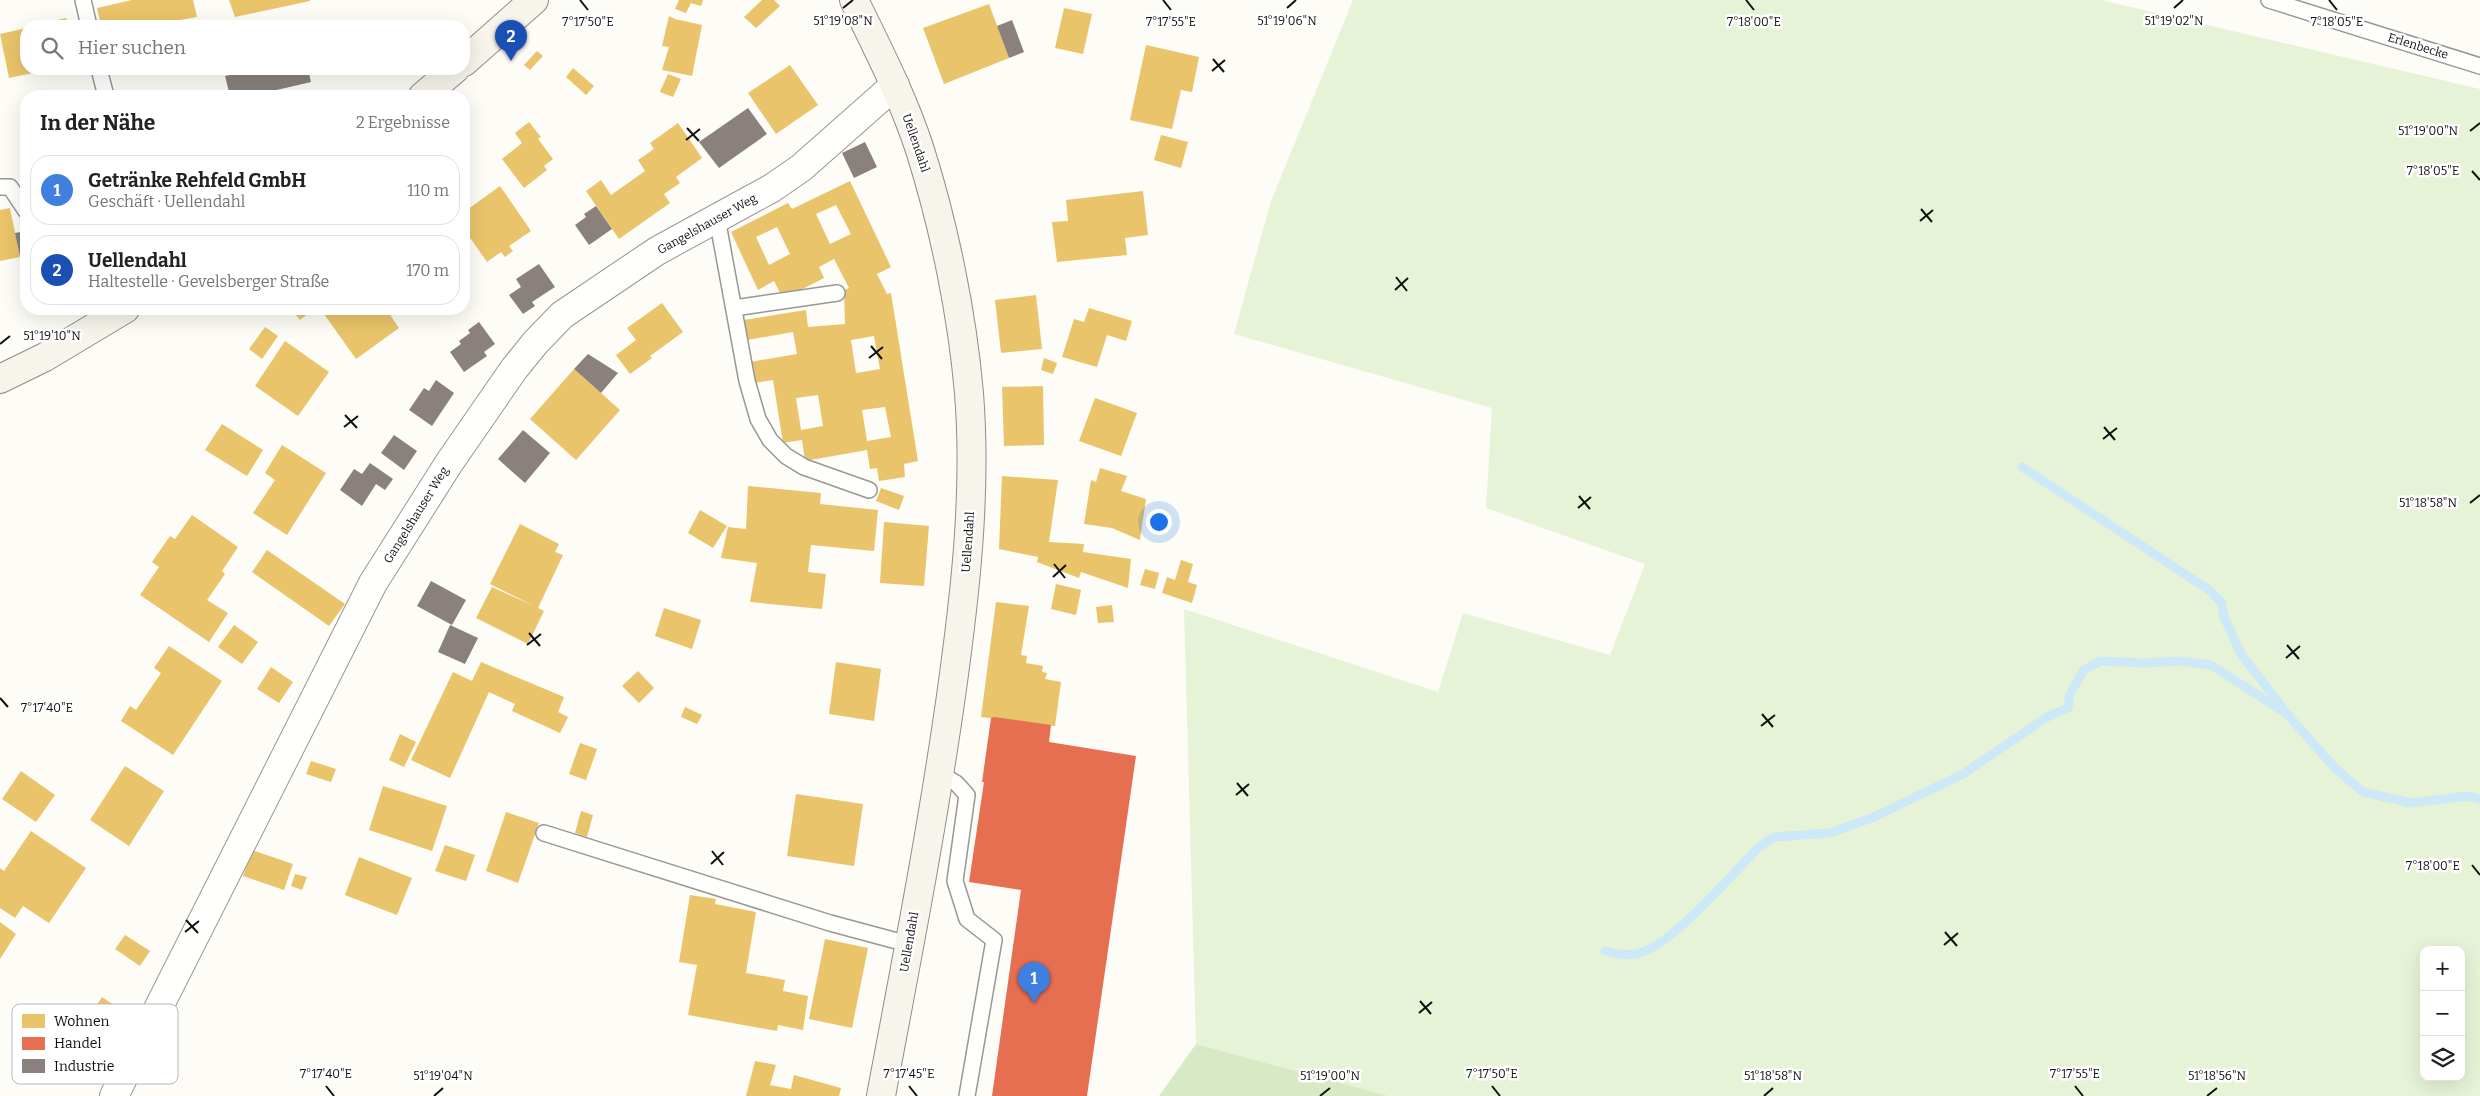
<!DOCTYPE html>
<html lang="de">
<head>
<meta charset="utf-8">
<style>
  :root { --surface:#fff; --page:#f2f2f2; --text:#222; --muted:#767676; --line:#e0e0e0; --accent:#7c3aed }
  body { margin:0; font-family:Bitter,serif; background:var(--page); color:var(--text) }
  .controls { position:absolute; right:15px; bottom:15px; display:grid; overflow:hidden; border-radius:10px; box-shadow:0 5px 20px #0002 }
  .controls button { width:45px; height:45px; display:grid; place-items:center; padding:0; border:0; border-bottom:1px solid var(--line); background:var(--surface); color:var(--text); font:25px sans-serif }
  .you { position:absolute; left:1158px; top:521px; width:18px; height:18px; margin:-12px; border:4px solid #fff; border-radius:50%; background:#1a73e8; box-shadow:0 0 0 8px #1a73e833 }
  .badge { display:grid; place-items:center; width:32px; height:32px; border-radius:50%; background:var(--accent); color:#fff; font-size:16px; font-weight:700 }
  .pin { position:absolute; translate:-50% -41px; filter:drop-shadow(0 1px 2px #0008) }
  .pin::after { content:''; position:absolute; top:26px; width:18px; height:15px; background:inherit; clip-path:polygon(0 0,100% 0,50% 100%) }
  .list { margin:0; padding:0; list-style:none }
  h2 { display:flex; justify-content:space-between; align-items:center; height:65px; margin:0; padding:0 20px; font-size:21px }
  h2 small { font-size:16px; font-weight:400; color:var(--muted) }
  .list li { display:grid; grid-template-columns:32px 1fr auto; gap:15px; align-items:center; box-sizing:border-box; height:70px; margin:0 10px 10px; padding:0 10px; border:1px solid var(--line); border-radius:20px }
  .list b { display:block; font-size:19px; white-space:nowrap }
  .list p { margin:0; font-size:16px; white-space:nowrap; color:var(--muted) }
  .list em { font-size:16px; font-style:normal; color:var(--muted) }
  .icon { flex:none; width:28px; height:28px; fill:none; stroke:currentColor; stroke-width:2; stroke-linecap:round; stroke-linejoin:round }
  .map { position:relative; flex:none; width:2480px; height:1096px; overflow:hidden }
  .search { position:absolute; background:var(--surface); box-shadow:0 5px 20px #0002; left:20px; top:20px; width:450px; height:55px; display:flex; align-items:center; gap:12px; box-sizing:border-box; padding:0 18px; border-radius:20px; color:var(--muted); font-size:19px }
  .panel { position:absolute; background:var(--surface); box-shadow:0 5px 20px #0002; left:20px; top:90px; width:450px; height:225px; border-radius:20px }
  .map>svg:first-child { display:block }
  .green { fill:#e7f3d7; fill-rule:evenodd }
  .forest { fill:#d8eac5 }
  .homes { fill:#e9c46a; fill-rule:evenodd }
  .shops { fill:#e76f51 }
  .industry { fill:#8a817c }
  .lines { fill:none; stroke-linecap:round; stroke-linejoin:round }
  .stream { stroke:#cde8f7; stroke-width:9 }
  .service-casing { stroke:#979795; stroke-width:18 }
  .minor-casing { stroke:#979795; stroke-width:30 }
  .secondary-casing { stroke:#8e8d8b; stroke-width:30 }
  .service { stroke:#fffffe; stroke-width:15 }
  .minor { stroke:#fffffe; stroke-width:28 }
  .secondary { stroke:#f6f4eb; stroke-width:28 }
  .ticks { fill:none; stroke:#111; stroke-width:2 }
  .labels { text-anchor:middle; dominant-baseline:central; stroke-width:5; stroke-linejoin:round; paint-order:stroke }
  .street-label { font-size:12px; fill:#111; stroke:#fff }
  .key { fill:#fff; stroke:#b8b8b8; stroke-width:1 }
  .key-label { font-size:14px; fill:#111 }
  .ticks-label { font-size:12px; text-anchor:middle; fill:#111; stroke:#fff; stroke-width:5; stroke-linejoin:round; paint-order:stroke }
</style>
</head>
<body>
<div class="map">
<svg width="2480" height="1096" viewBox="0 0 2480 1096">
  <rect width="100%" height="100%" fill="#fdfcf7"/>
  <path class="green" d="M1353,0H2101L2480,89V1096H1389L1196,1044L1184,609L1438,692L1463,613L1610,655L1645,564L1486,508L1492,408L1234,334L1270,204ZM2424,950H2461V1077H2424Z"/>
  <polygon class="forest" points="1196,1044 1389,1096 1159,1096"/>
  <g class="homes">
    <polygon points="132,0 193,0 197,17 174,21 175,26 101,26 97,8"/>
    <polygon points="229,0 310,0 310,1 235,17"/>
    <polygon points="679,0 703,0 701,6 691,3 686,13 675,9"/>
    <polygon points="762,0 774,0 780,6 756,28 744,17"/>
    <polygon points="989,4 1009,58 944,84 923,28"/>
    <polygon points="1064,8 1092,14 1083,54 1055,48"/>
    <polygon points="669,16 675,19 702,25 692,76 662,70 669,47 662,46"/>
    <polygon points="66,18 68,26 42,26 42,24"/>
    <polygon points="26,28 26,69 47,70 9,78 0,34"/>
    <polygon points="1146,45 1199,57 1192,92 1181,90 1172,129 1130,120"/>
    <polygon points="537,51 543,56 530,70 524,65"/>
    <polygon points="790,65 818,105 776,134 748,93"/>
    <polygon points="573,68 594,86 586,95 566,77"/>
    <polygon points="668,74 681,79 673,97 660,92"/>
    <polygon points="529,122 541,137 538,139 553,159 544,166 547,170 524,188 502,159 522,143 515,133"/>
    <polygon points="678,123 702,158 676,177 680,183 664,194 670,203 619,239 586,191 601,180 611,195 645,171 638,160 654,149 650,143"/>
    <polygon points="1161,135 1188,142 1181,168 1154,160"/>
    <path d="M850,181L891,267L877,274L887,294L891,293L918,461L904,464L905,477L879,481L877,468L870,469L867,450L805,461L802,440L783,443L773,380L754,383L750,362L797,354L793,332L747,340L744,320L806,310L808,327L845,324L844,290L849,288L834,259L819,267L824,278L783,299L774,281L758,290L731,232L788,203L792,209ZM836,205L851,234L830,244L816,214ZM777,227L790,254L769,265L756,237ZM874,336L880,369L856,373L851,340ZM818,395L823,426L801,430L796,398ZM885,407L891,437L867,441L862,410Z"/>
    <polygon points="500,186 531,231 509,246 513,251 505,257 501,252 487,262 464,229 464,212"/>
    <polygon points="1143,191 1148,235 1125,238 1127,255 1057,262 1052,222 1068,221 1066,200"/>
    <polygon points="10,208 20,257 0,261 0,210"/>
    <polygon points="1036,295 1042,349 1001,353 995,300"/>
    <polygon points="662,303 683,332 650,356 652,358 630,374 616,355 636,340 627,328"/>
    <polygon points="1089,308 1132,321 1126,341 1107,335 1097,367 1062,357 1074,319 1084,322"/>
    <polygon points="291,309 312,309 313,310 300,320"/>
    <polygon points="332,309 386,309 399,328 356,359 324,314"/>
    <polygon points="265,327 278,336 262,359 249,349"/>
    <polygon points="285,341 329,372 298,416 255,386"/>
    <polygon points="1044,358 1057,363 1053,374 1041,370"/>
    <polygon points="574,369 620,410 576,460 530,419"/>
    <polygon points="1043,386 1044,445 1004,446 1002,387"/>
    <polygon points="1095,398 1137,413 1121,456 1079,441"/>
    <polygon points="222,424 263,450 247,476 205,450"/>
    <polygon points="282,445 326,473 287,535 253,513 275,480 265,473"/>
    <polygon points="1100,468 1127,476 1121,491 1146,499 1140,540 1112,528 1084,524 1091,480 1096,482"/>
    <polygon points="1002,476 1058,480 1049,542 1084,544 1083,552 1131,559 1128,588 1081,572 1079,578 1037,562 1038,557 999,549"/>
    <polygon points="748,486 821,493 820,504 878,510 874,551 811,545 808,572 826,574 822,609 750,602 757,563 721,558 728,527 746,529"/>
    <polygon points="881,488 904,496 899,510 876,501"/>
    <polygon points="700,510 727,526 713,548 688,533"/>
    <polygon points="192,515 238,547 222,571 225,574 207,600 228,613 209,642 140,595 159,567 152,562 170,536 175,539"/>
    <polygon points="884,522 929,526 924,586 880,583"/>
    <polygon points="520,524 559,544 555,552 563,555 538,608 544,611 528,644 476,618 492,587 534,606 490,584"/>
    <polygon points="267,550 345,604 329,626 252,572"/>
    <polygon points="1181,560 1193,564 1188,582 1197,585 1192,603 1162,593 1167,577 1175,580"/>
    <polygon points="1145,569 1159,573 1155,589 1140,585"/>
    <polygon points="1056,584 1081,590 1076,615 1051,609"/>
    <polygon points="996,602 1029,606 1021,655 1027,656 1026,663 1043,666 1042,672 1047,673 1045,679 1061,682 1055,726 981,717"/>
    <polygon points="1112,605 1114,622 1098,623 1096,607"/>
    <polygon points="664,608 701,620 692,649 655,636"/>
    <polygon points="234,625 258,642 242,664 218,647"/>
    <polygon points="169,646 222,681 173,755 121,721 130,706 136,710 161,673 154,668"/>
    <polygon points="481,662 564,697 558,712 568,717 560,733 512,711 515,704 489,692 450,778 411,760 453,672 472,681"/>
    <polygon points="836,662 881,669 874,721 829,714"/>
    <polygon points="271,667 293,682 279,703 257,689"/>
    <polygon points="638,671 654,688 639,703 622,686"/>
    <polygon points="685,707 702,715 697,724 681,717"/>
    <polygon points="400,734 416,742 404,767 389,760"/>
    <polygon points="580,743 597,749 586,780 569,774"/>
    <polygon points="311,761 336,769 331,782 306,774"/>
    <polygon points="125,766 164,791 129,846 90,820"/>
    <polygon points="21,771 55,795 36,822 2,799"/>
    <polygon points="383,786 447,806 432,851 369,830"/>
    <polygon points="796,794 863,804 854,866 787,856"/>
    <polygon points="581,811 593,815 587,837 575,833"/>
    <polygon points="506,812 539,823 518,883 486,871"/>
    <polygon points="31,831 86,868 49,923 23,906 15,918 0,908 0,868 4,871"/>
    <polygon points="445,845 475,855 466,881 435,871"/>
    <polygon points="252,850 293,864 284,890 243,876"/>
    <polygon points="359,857 412,878 397,915 345,895"/>
    <polygon points="295,874 307,877 302,890 291,886"/>
    <polygon points="690,895 716,899 715,904 756,912 746,973 785,980 783,991 808,996 803,1030 778,1025 777,1031 688,1015 697,965 679,962"/>
    <polygon points="0,922 16,934 0,959"/>
    <polygon points="125,935 150,951 140,966 115,949"/>
    <polygon points="825,939 868,948 852,1028 809,1019"/>
    <polygon points="102,997 124,1012 109,1036 86,1021"/>
    <polygon points="755,1061 776,1065 770,1085 791,1089 794,1075 841,1088 839,1096 746,1096"/>
  </g>
  <polygon class="shops" points="994,717 1051,725 1049,742 1136,756 1087,1096 992,1096 1021,890 969,882 984,782 982,782 991,718"/>
  <g class="industry">
    <polygon points="1012,20 1024,52 1009,58 997,26"/>
    <polygon points="256,69 308,69 311,82 251,96 230,96 225,76"/>
    <polygon points="748,108 767,134 719,168 699,142"/>
    <polygon points="865,142 877,167 854,178 842,153"/>
    <polygon points="596,206 612,229 589,245 575,225 586,217 584,214"/>
    <polygon points="26,231 26,255 20,257 15,233"/>
    <polygon points="539,264 555,287 532,302 535,306 523,314 509,295 521,287 516,279"/>
    <polygon points="479,322 495,344 484,352 487,356 464,372 450,352 461,344 459,341 470,333 468,330"/>
    <polygon points="588,354 618,373 601,393 574,369"/>
    <polygon points="436,380 454,393 432,426 409,410 424,388 429,391"/>
    <polygon points="523,430 550,453 525,483 498,459"/>
    <polygon points="394,435 417,451 404,470 381,453"/>
    <polygon points="370,463 393,479 385,490 376,484 362,506 340,490 354,469 362,474"/>
    <polygon points="431,581 466,600 452,625 417,606"/>
    <polygon points="450,625 478,638 465,664 438,652"/>
  </g>
  <g class="lines">
    <g class="stream">
      <polyline points="2022,467 2209,590 2221,602 2224,617 2241,654 2283,708"/>
      <path d="M1605,951C1617,954 1630,957 1643,952C1675,941 1733,873 1759,847L1774,837L1830,833L1874,817L1963,774L2047,717L2068,708L2070,694L2084,670L2100,661L2144,663L2180,661L2211,665L2287,714L2335,768L2363,792L2411,803L2467,796L2480,799"/>
    </g>
    <g class="service-casing">
      <g id="service">
        <polyline points="83,0 89,26"/>
        <polyline points="2269,0 2480,66"/>
        <polyline points="99,69 106,96"/>
        <polyline points="0,187 10,187 26,211"/>
        <polyline points="717,218 747,381 758,419 770,440 786,456 804,467 869,490"/>
        <polyline points="734,308 837,293"/>
        <polyline points="940,774 956,783 967,795 955,881 967,919 994,940 967,1096"/>
        <polyline points="544,833 830,923 908,944"/>
      </g>
    </g>
    <g class="minor-casing">
      <polyline id="minor" points="114,1096 373,583 449,463 514,369 535,343 562,315 657,251 772,188 801,168 895,85"/>
    </g>
    <g class="secondary-casing">
      <g id="secondary">
        <path d="M854,0C878,49 903,98 920,150C944,226 962,313 969,393C977,494 965,596 951,696C932,830 906,963 881,1096"/>
        <polyline points="464,62 534,0"/>
        <polyline points="423,96 455,69"/>
        <polyline points="0,379 45,357 125,309"/>
      </g>
    </g>
    <use href="#service" class="service"/>
    <use href="#minor" class="minor"/>
    <use href="#secondary" class="secondary"/>
  </g>
  <path class="ticks" d="M580,0L588,10M1163,0L1171,10M1746,0L1754,10M2329,0L2337,10M843,8L853,0M1287,8L1296,0M2174,8L2183,0M1213,59L1224,72M1212,71L1225,60M687,128L699,141M2470,131L2480,123M686,140L700,129M2472,171L2480,180M1921,209L1932,222M1920,221L1933,210M1396,277L1407,291M1395,290L1408,278M0,344L10,336M871,346L882,359M869,358L883,347M345,415L357,428M344,427L358,416M2104,427L2115,440M2103,439L2117,428M1579,496L1590,509M2470,503L2480,495M1578,508L1591,497M1054,564L1065,578M1053,577L1066,565M529,633L540,646M527,645L541,634M2287,645L2299,659M2286,658L2300,646M0,698L8,707M1762,714L1773,727M1761,726L1775,715M1237,783L1248,796M1236,795L1249,784M712,851L723,865M711,864L724,852M2472,865L2480,875M186,920L198,933M185,932L199,921M1945,932L1957,946M1944,945L1958,933M1420,1001L1431,1014M1419,1013L1432,1002M326,1086L334,1096M909,1086L917,1096M1492,1086L1500,1096M2075,1086L2083,1096M434,1096L443,1088M1320,1096L1330,1088M1764,1096L1773,1088M2207,1096L2217,1088"/>
  <g class="labels">
    <g class="street-label">
      <text transform="translate(2418 46) rotate(17)">Erlenbecke</text>
      <text transform="translate(916 143) rotate(71)">Uellendahl</text>
      <text transform="translate(707 224) rotate(-29)">Gangelshauser Weg</text>
      <text transform="translate(416 515) rotate(-58)">Gangelshauser Weg</text>
      <text transform="translate(968 542) rotate(-86)">Uellendahl</text>
      <text transform="translate(909 942) rotate(-80)">Uellendahl</text>
    </g>
  </g>
  <rect x="12" y="1004" width="166" height="80" rx="8" class="key"/>
  <rect x="22" y="1014" width="23" height="14" fill="#e9c46a"/>
  <rect x="22" y="1037" width="23" height="13" fill="#e76f51"/>
  <rect x="22" y="1059" width="23" height="14" fill="#8a817c"/>
  <g class="key-label">
    <text x="54" y="1026">Wohnen</text>
    <text x="54" y="1048">Handel</text>
    <text x="54" y="1071">Industrie</text>
  </g>
  <g class="ticks-label">
    <text x="843" y="25">51°19'08"N</text>
    <text x="1287" y="25">51°19'06"N</text>
    <text x="2174" y="25">51°19'02"N</text>
    <text x="588" y="26">7°17'50"E</text>
    <text x="2337" y="26">7°18'05"E</text>
    <text x="1171" y="26">7°17'55"E</text>
    <text x="1754" y="26">7°18'00"E</text>
    <text x="2428" y="135">51°19'00"N</text>
    <text x="2433" y="175">7°18'05"E</text>
    <text x="52" y="340">51°19'10"N</text>
    <text x="2428" y="507">51°18'58"N</text>
    <text x="47" y="712">7°17'40"E</text>
    <text x="2433" y="870">7°18'00"E</text>
    <text x="326" y="1078">7°17'40"E</text>
    <text x="909" y="1078">7°17'45"E</text>
    <text x="1492" y="1078">7°17'50"E</text>
    <text x="2075" y="1078">7°17'55"E</text>
    <text x="443" y="1080">51°19'04"N</text>
    <text x="1330" y="1080">51°19'00"N</text>
    <text x="1773" y="1080">51°18'58"N</text>
    <text x="2217" y="1080">51°18'56"N</text>
  </g>
</svg>
<div class="controls">
<button>+</button>
<button>−</button>
<button><svg class="icon" aria-label="layers" viewBox="0 0 24 24"><path d="M12 4l9 5-9 5-9-5zM3 14l9 5 9-5"/></svg></button>
</div>
<div class="you"></div>
<div class="pin badge" style="left:1034px;top:1003px;background:#3f7fe0">1</div>
<div class="pin badge" style="left:511px;top:61px;background:#1a4fb4">2</div>
<div class="search"><svg class="icon" aria-label="search" viewBox="0 0 24 24"><circle cx="10" cy="10" r="6"/><path d="M15 15l6 6"/></svg>Hier suchen</div>
<section class="panel">
<h2>In der Nähe<small>2 Ergebnisse</small></h2>
<ul class="list">
<li><span class="badge" style="background:#3f7fe0">1</span><div><b>Getränke Rehfeld GmbH</b><p>Geschäft · Uellendahl</p></div><em>110 m</em></li>
<li><span class="badge" style="background:#1a4fb4">2</span><div><b>Uellendahl</b><p>Haltestelle · Gevelsberger Straße</p></div><em>170 m</em></li>
</ul>
</section>
</div>
</body>
</html>
